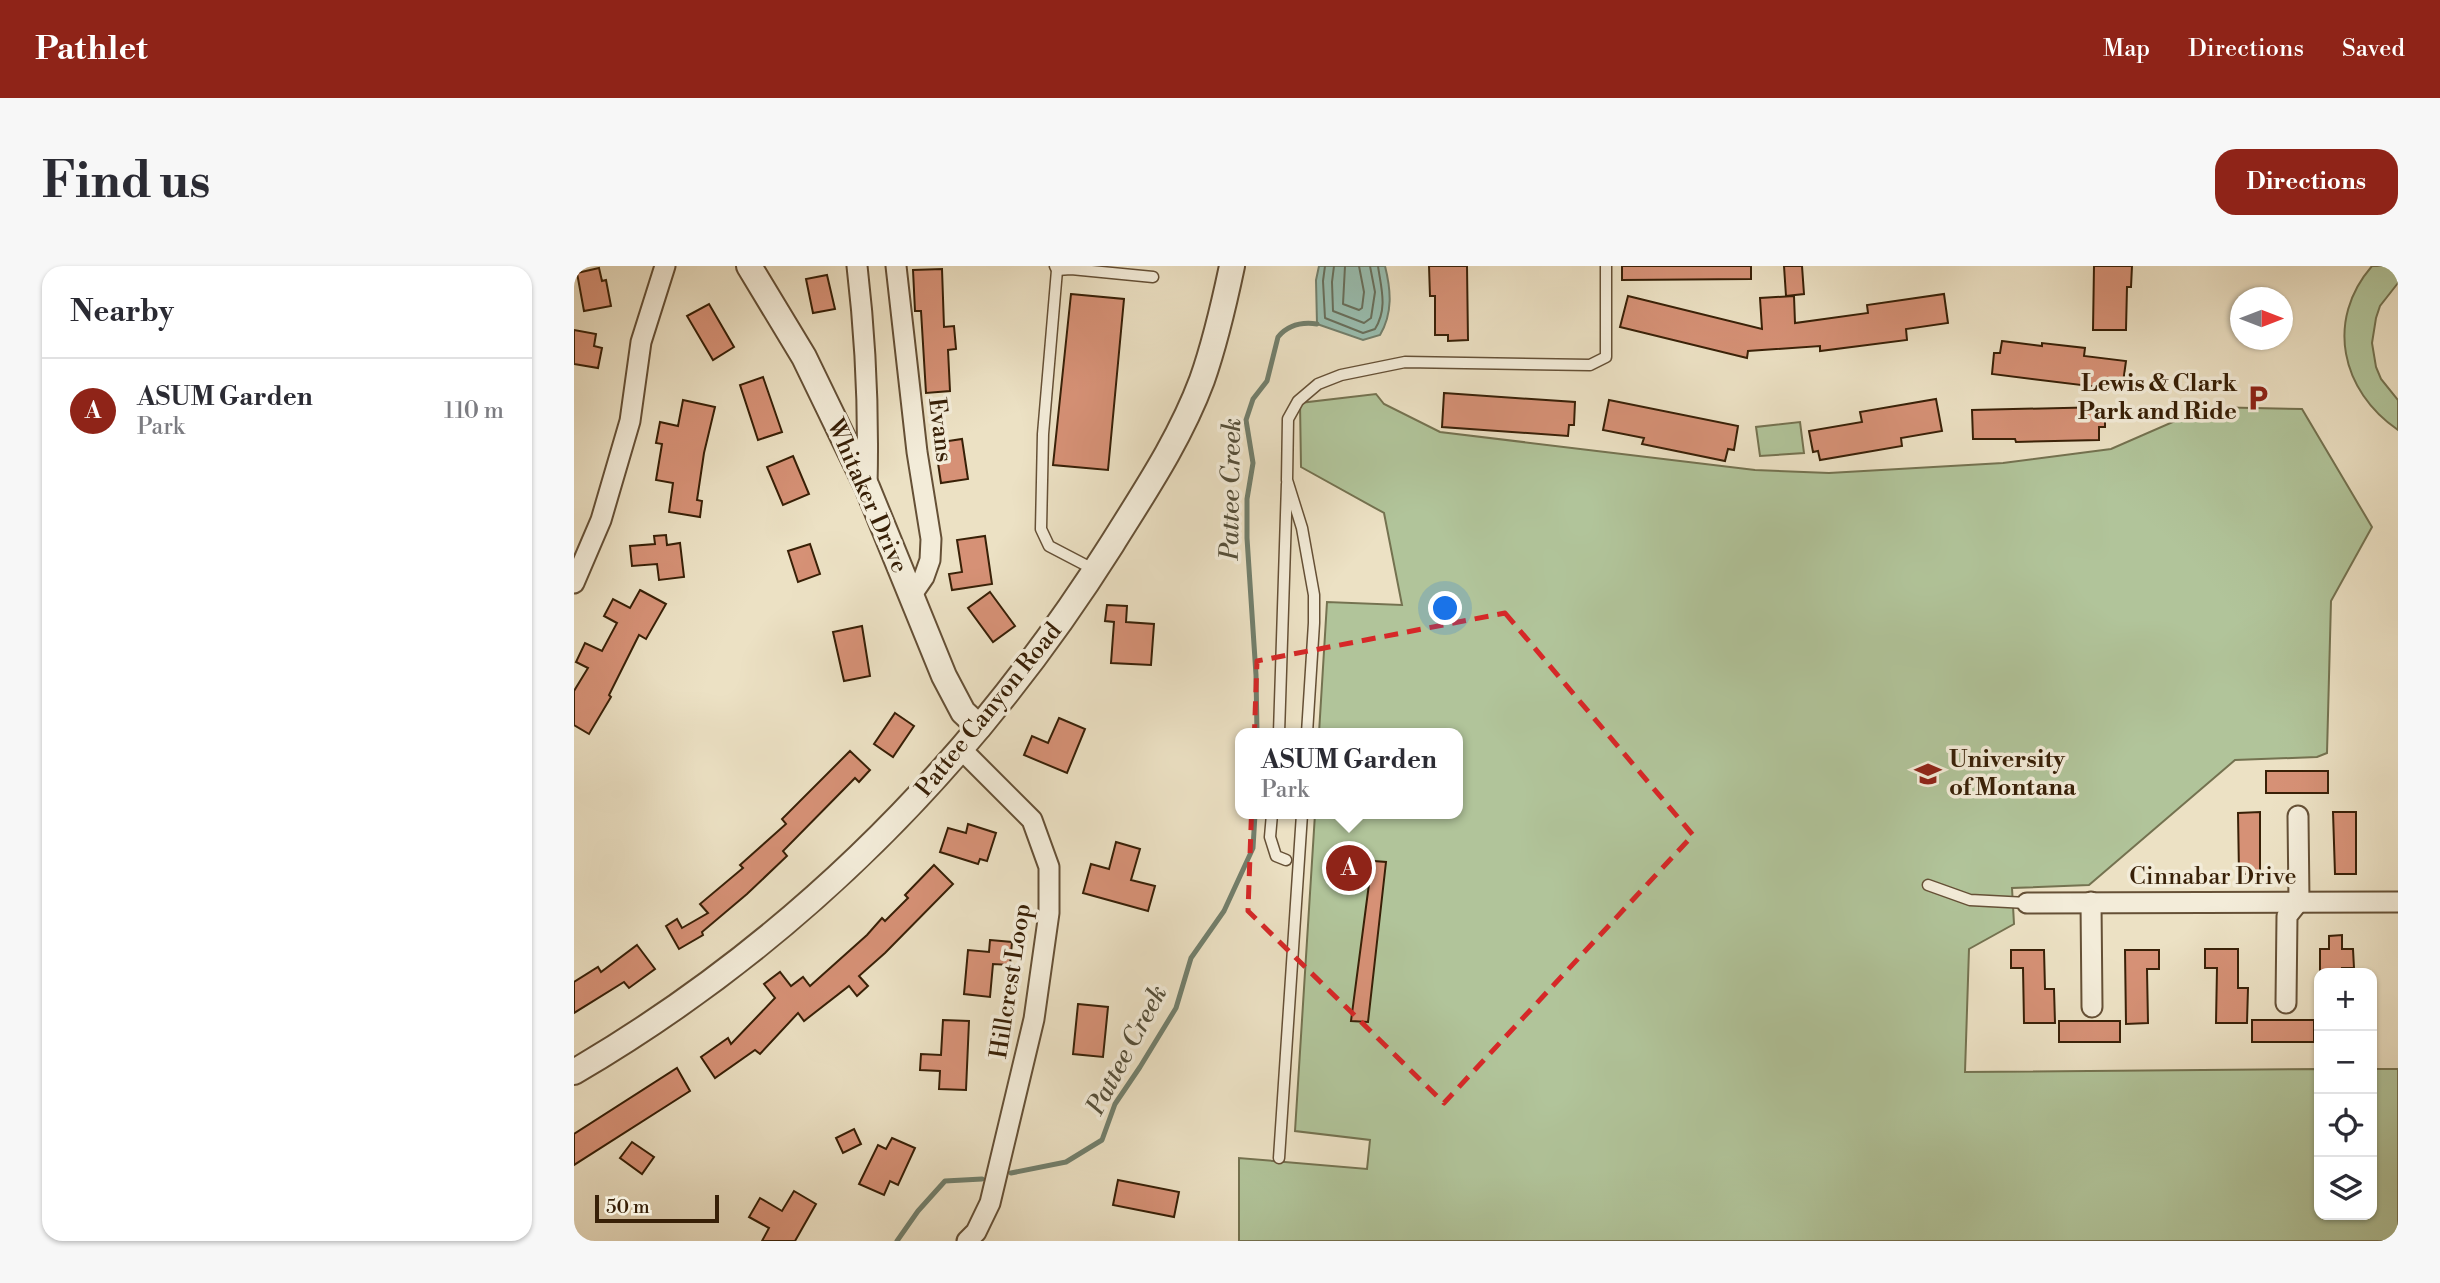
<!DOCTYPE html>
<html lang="en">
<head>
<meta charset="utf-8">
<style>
  :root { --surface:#fff; --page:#f7f7f7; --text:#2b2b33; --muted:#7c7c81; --line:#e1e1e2; --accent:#8f2418 }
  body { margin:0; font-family:"Libre Bodoni",serif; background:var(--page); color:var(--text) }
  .controls { position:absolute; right:21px; bottom:21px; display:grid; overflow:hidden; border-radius:14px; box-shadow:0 2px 5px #0004 }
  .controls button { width:63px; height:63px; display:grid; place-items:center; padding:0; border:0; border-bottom:2px solid var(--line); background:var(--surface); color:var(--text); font:35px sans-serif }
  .compass { position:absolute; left:1656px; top:21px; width:63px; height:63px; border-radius:50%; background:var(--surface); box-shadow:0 2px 5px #0004; rotate:90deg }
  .scale { position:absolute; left:21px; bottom:18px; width:124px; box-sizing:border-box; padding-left:7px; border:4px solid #382007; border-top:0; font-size:19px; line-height:24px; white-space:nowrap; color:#382007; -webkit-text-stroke:5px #f3ecd9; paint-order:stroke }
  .you { position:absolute; left:872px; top:343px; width:24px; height:24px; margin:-18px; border:5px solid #fff; border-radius:50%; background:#1a73e8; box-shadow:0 0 0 10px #1a73e833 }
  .badge { display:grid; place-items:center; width:46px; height:46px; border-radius:50%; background:var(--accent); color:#fff; font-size:23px; font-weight:700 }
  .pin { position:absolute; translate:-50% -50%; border:4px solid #fff; box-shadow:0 2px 7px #0006 }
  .popup { position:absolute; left:661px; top:462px; width:228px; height:91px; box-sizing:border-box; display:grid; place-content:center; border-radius:14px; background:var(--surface); filter:drop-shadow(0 2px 5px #0005); font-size:23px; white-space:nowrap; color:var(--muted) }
  .popup b { font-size:26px; color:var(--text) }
  .popup::after { content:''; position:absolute; left:50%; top:100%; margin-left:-14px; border:14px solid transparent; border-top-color:var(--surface) }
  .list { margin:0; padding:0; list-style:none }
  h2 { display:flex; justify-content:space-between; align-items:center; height:91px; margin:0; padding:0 28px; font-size:30px }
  h2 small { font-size:23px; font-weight:400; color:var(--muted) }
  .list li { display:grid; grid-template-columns:46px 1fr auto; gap:21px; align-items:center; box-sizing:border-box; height:105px; padding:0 28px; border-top:2px solid var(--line) }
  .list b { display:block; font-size:26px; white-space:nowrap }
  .list p { margin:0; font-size:23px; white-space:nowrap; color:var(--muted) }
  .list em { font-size:23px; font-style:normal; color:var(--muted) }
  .icon { flex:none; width:38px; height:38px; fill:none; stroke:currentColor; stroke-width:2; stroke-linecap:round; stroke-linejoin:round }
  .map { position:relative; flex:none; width:1824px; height:975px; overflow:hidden; border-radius:21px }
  header { display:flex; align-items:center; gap:42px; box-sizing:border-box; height:98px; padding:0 35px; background:var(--accent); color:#fff }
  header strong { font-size:33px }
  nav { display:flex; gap:38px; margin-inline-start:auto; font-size:24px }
  .intro { display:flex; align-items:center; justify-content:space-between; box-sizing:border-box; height:168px; padding:0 42px }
  h1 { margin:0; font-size:49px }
  .button { padding:18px 32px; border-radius:21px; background:var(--accent); color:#fff; font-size:24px; font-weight:700 }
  main { display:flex; gap:42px; padding:0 42px }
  aside { flex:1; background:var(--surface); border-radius:21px; box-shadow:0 2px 5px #0004 }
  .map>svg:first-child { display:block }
  .green { fill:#b1c49a; stroke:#747250; stroke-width:2 }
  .water { fill:#99beb0; stroke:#727f6c; stroke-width:2 }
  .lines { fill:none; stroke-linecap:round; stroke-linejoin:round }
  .shore { stroke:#686f5c; stroke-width:2 }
  .stream { stroke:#727f6c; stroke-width:5 }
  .building { fill:#d69176; stroke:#382007; stroke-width:2 }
  .service-casing { stroke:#655036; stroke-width:13 }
  .minor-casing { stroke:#655036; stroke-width:23 }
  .tertiary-casing { stroke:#655036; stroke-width:28 }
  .service { stroke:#f3ecd9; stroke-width:10 }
  .minor { stroke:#f3ecd9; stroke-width:19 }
  .tertiary { stroke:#f3ecd9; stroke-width:24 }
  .marked { fill:none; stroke:#d62828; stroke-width:5; stroke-dasharray:14 9; stroke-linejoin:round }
  .labels { text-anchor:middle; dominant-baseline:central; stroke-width:7; stroke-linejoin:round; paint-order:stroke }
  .poi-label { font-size:24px; font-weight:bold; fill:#382007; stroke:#f3ecd9; text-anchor:end }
  .street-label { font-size:24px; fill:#382007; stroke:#f3ecd9 }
  .water-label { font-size:26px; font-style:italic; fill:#554f3a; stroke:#f3ecd9 }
</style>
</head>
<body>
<header>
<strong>Pathlet</strong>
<nav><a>Map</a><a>Directions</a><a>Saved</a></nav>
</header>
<div class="intro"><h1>Find us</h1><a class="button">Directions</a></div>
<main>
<aside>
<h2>Nearby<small></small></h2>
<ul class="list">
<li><span class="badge">A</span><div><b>ASUM Garden</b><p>Park</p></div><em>110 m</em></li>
</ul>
</aside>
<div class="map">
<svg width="1824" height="975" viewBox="0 0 1824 975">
  <rect width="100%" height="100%" fill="#ece1c4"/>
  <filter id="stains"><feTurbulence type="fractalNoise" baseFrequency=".00286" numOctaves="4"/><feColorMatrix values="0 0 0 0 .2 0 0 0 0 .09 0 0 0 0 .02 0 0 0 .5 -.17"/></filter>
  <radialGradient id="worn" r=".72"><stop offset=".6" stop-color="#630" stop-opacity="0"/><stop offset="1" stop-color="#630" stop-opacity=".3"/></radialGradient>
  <g class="green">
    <path d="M1798,0H1824V17L1806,40L1802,52L1798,77L1802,101L1807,113L1824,134V164C1767,125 1751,54 1798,0Z"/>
    <polygon points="802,128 810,138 866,166 1181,204 1255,207 1429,197 1537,183 1633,141 1728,143 1798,261 1757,335 1753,487 1743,491 1661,494 1515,619 1438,622 1440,658 1395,683 1391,806 1745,803 1745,949 1798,949 1798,803 1824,803 1824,975 665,975 665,892 793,903 796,874 721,865 741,548 884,548 884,467 745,467 753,336 828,339 810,247 727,201 726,137"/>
    <polygon points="1226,156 1230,187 1186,190 1182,161"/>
  </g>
  <path class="water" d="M745,0H811C817,24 819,47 806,69L789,74L743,58L742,14Z"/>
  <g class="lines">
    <g class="shore">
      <path d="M751,0L749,15L751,52L789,67L801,63C814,42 807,22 804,0"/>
      <polyline points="760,0 758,16 759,45 790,57 797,52 801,26 796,0"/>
      <polyline points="771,0 769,38 785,44 788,42 790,26 785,0"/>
    </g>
    <g class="stream">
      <path d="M683,467L682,409L673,272V233L679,197L672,154L679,133L693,115L704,71C714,59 729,56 743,58"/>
      <polyline points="437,907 492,896 528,874 541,838 566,801 602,742 617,692 650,645 679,582 681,548"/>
      <polyline points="323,975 344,945 371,915 408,913"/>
    </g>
  </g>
  <g class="building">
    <polygon points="855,0 893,0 894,74 874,75 874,69 861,69 861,30 856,30"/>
    <polygon points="1048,0 1177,0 1177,13 1048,14"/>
    <polygon points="1210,0 1228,0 1230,28 1212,30"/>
    <polygon points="1520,0 1558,0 1557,21 1553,21 1552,64 1519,64"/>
    <polygon points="25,2 28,15 32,14 37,40 10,45 3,7"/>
    <polygon points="368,3 370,61 380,60 382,83 374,84 376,125 352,127 347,45 341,45 339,4"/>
    <polygon points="253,9 261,43 239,47 232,13"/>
    <polygon points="497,28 550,33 534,204 479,199"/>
    <polygon points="1370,28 1374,57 1332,63 1333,74 1246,85 1246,80 1174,85 1173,92 1046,61 1054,30 1188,63 1186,32 1220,30 1221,57 1294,47 1293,39"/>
    <polygon points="135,38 160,81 139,94 113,50"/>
    <polygon points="0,64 22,68 20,80 28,82 24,102 0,98"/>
    <polygon points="1428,75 1468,80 1468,77 1511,82 1510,90 1552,95 1548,124 1418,108 1420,87 1426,87"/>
    <polygon points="189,111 208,166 184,174 166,119"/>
    <polygon points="870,127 1001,136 1000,159 995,159 994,170 868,161"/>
    <polygon points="1362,133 1368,165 1327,172 1328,180 1246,194 1244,185 1239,186 1235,165 1288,156 1286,146"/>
    <polygon points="109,134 141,141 130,187 123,234 128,235 126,251 95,246 99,217 82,214 88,178 82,177 86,156 104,160"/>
    <polygon points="1035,134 1164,160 1160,184 1154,183 1151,195 1068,178 1070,172 1029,164"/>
    <polygon points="1531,141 1531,161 1525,161 1525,174 1442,176 1441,173 1399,173 1398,144"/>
    <polygon points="388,173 394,213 367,217 361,177"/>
    <polygon points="219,190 235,228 209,239 193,201"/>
    <polygon points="92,269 93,279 106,277 110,311 85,314 83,298 58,300 56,280 81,278 80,270"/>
    <polygon points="411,270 418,318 378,324 375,308 388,306 383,274"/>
    <polygon points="236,278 246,308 224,316 214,285"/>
    <polygon points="66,324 92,338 72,373 65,369 35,429 37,431 15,468 0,459 0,425 14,402 2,396 11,377 28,385 43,357 30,350 39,333 56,342"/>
    <polygon points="416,326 441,360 419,376 394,342"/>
    <polygon points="533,339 553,340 552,356 580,358 577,399 537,397 540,356 531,355"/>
    <polygon points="288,360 296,410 270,415 259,366"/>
    <polygon points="321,447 340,460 319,491 300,478"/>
    <polygon points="485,452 511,463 493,507 450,489 458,470 474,477"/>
    <polygon points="276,485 296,504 285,516 281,512 209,585 213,590 173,628 128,666 129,669 105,683 92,660 103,653 108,662 134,647 126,638 169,602 166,599 212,558 208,553"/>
    <rect x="1692" y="505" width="62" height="22"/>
    <polygon points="1686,546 1686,608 1665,608 1664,547"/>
    <polygon points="1759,546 1782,546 1782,608 1761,608"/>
    <polygon points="394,558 422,567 413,595 406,593 404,598 366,586 374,562 392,567"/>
    <polygon points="542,576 566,583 557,614 581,620 574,645 509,627 517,598 535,603"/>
    <polygon points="787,594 812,596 794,756 777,755 795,618 785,616"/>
    <polygon points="360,599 379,618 311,687 285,710 294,720 283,730 275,720 230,755 224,747 186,788 181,784 141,812 127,791 154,772 157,778 201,732 190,718 206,706 217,720 229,711 236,720 293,669 308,652 311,655 334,632 331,629"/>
    <polygon points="1768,669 1768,683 1779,683 1780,702 1768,702 1768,707 1746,707 1746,683 1755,683 1755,670"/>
    <polygon points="416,674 438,676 436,699 419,698 416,731 390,728 394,684 415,686"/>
    <polygon points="63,679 81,703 55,722 50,716 0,747 0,716 24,701 27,706"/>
    <polygon points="1631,683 1664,683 1664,722 1674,722 1673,757 1642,757 1643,702 1631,702"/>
    <polygon points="1437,684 1470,684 1471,723 1480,723 1481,757 1450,757 1449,702 1437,702"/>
    <polygon points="1551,684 1585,684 1585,703 1573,703 1574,757 1552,758"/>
    <polygon points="504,738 534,741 529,791 499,788"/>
    <polygon points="369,754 395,755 392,824 365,823 366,805 346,804 347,788 367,789"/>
    <rect x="1678" y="754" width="62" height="22"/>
    <rect x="1485" y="755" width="61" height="21"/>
    <polygon points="103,802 116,825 0,899 0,868"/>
    <polygon points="280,863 287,878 269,887 262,872"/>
    <polygon points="318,872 341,882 324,919 316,915 310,929 285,918 304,879 312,883"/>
    <polygon points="58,876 80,891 68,908 46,892"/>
    <polygon points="544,914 605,926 600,951 539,939"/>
    <polygon points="220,925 242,938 221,975 188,975 195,962 175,951 186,932 208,945"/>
  </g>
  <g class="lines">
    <g class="service-casing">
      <g id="service">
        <polyline points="481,0 483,4 469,168 467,263 475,280 521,304"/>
        <polyline points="483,4 497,3 579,11"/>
        <polyline points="705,467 713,218"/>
        <polyline points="733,467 740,357 740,329 728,262 713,214 714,153 724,135 744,118 767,109 831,96 1016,99 1032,91 1032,0"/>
        <polyline points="698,548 696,571 702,590 712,594"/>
        <polyline points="1354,619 1396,634 1453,637"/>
        <polyline points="705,892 728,548"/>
      </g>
    </g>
    <g class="minor-casing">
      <g id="minor">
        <path d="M283,0C292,76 295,143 293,220"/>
        <polyline points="322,0 343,186 357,273 356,294 350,311 337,330"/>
        <polyline points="0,317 27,254 56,155 67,76 91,0"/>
        <polyline points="388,484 458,554 475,601 475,647 460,753 416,937 402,966 393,975"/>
        <polyline points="1517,636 1518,741"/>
        <polyline points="1453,637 1824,636"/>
        <polyline points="1712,737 1713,650 1725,635 1724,550"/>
      </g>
    </g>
    <g class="tertiary-casing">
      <g id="tertiary">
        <polyline points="175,0 230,91 293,221 370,410 389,446 405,461"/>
        <path d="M0,806C222,676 401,495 538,278C571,225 606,173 628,114C641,77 650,38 658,0"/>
      </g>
    </g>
    <use href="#service" class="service"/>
    <use href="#minor" class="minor"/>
    <use href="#tertiary" class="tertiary"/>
  </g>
  <path class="marked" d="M931,347L1119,569L870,837L674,645L683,395Z"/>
  <defs>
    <g id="parking-bare" transform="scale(2.1)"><path d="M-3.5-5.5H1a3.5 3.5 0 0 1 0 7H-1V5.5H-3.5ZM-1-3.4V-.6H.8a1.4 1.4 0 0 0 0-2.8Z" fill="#8f2418" stroke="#f3ecd9" stroke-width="2.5" paint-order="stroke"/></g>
    <g id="university-bare" transform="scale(2.1)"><path d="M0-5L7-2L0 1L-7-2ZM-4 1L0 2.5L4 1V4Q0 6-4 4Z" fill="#8f2418" stroke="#f3ecd9" stroke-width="2.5" paint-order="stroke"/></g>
  </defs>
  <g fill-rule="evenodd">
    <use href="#parking-bare" x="1684" y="132"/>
    <use href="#university-bare" x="1354" y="508"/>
  </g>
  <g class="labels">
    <g class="poi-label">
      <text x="1663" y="118">Lewis &amp; Clark<tspan x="1663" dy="28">Park and Ride</tspan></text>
      <text x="1375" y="494" text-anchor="start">University<tspan x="1375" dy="28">of Montana</tspan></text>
    </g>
    <g class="street-label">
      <text transform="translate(366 164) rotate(83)">Evans</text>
      <text transform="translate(293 230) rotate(66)">Whitaker Drive</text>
      <text transform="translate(415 444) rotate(-51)">Pattee Canyon Road</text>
      <text x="1639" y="611">Cinnabar Drive</text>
      <text transform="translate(437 715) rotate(-81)">Hillcrest Loop</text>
    </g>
    <g class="water-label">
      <text transform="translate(657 223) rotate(-89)">Pattee Creek</text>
      <text transform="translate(553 784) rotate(-62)">Pattee Creek</text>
    </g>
  </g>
  <rect width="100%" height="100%" filter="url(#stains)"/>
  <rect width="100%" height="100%" fill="url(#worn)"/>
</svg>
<div class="controls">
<button>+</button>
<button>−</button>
<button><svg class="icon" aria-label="locate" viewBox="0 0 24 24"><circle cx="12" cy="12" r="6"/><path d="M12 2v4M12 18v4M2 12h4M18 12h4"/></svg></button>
<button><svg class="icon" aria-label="layers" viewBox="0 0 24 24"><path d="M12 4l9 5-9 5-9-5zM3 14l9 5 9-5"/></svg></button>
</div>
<svg class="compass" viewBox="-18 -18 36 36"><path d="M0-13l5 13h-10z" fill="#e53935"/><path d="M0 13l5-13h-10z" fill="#7c7c81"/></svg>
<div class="scale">50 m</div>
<div class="you"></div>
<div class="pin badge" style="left:775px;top:602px">A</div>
<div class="popup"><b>ASUM Garden</b>Park</div>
</div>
</main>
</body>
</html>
